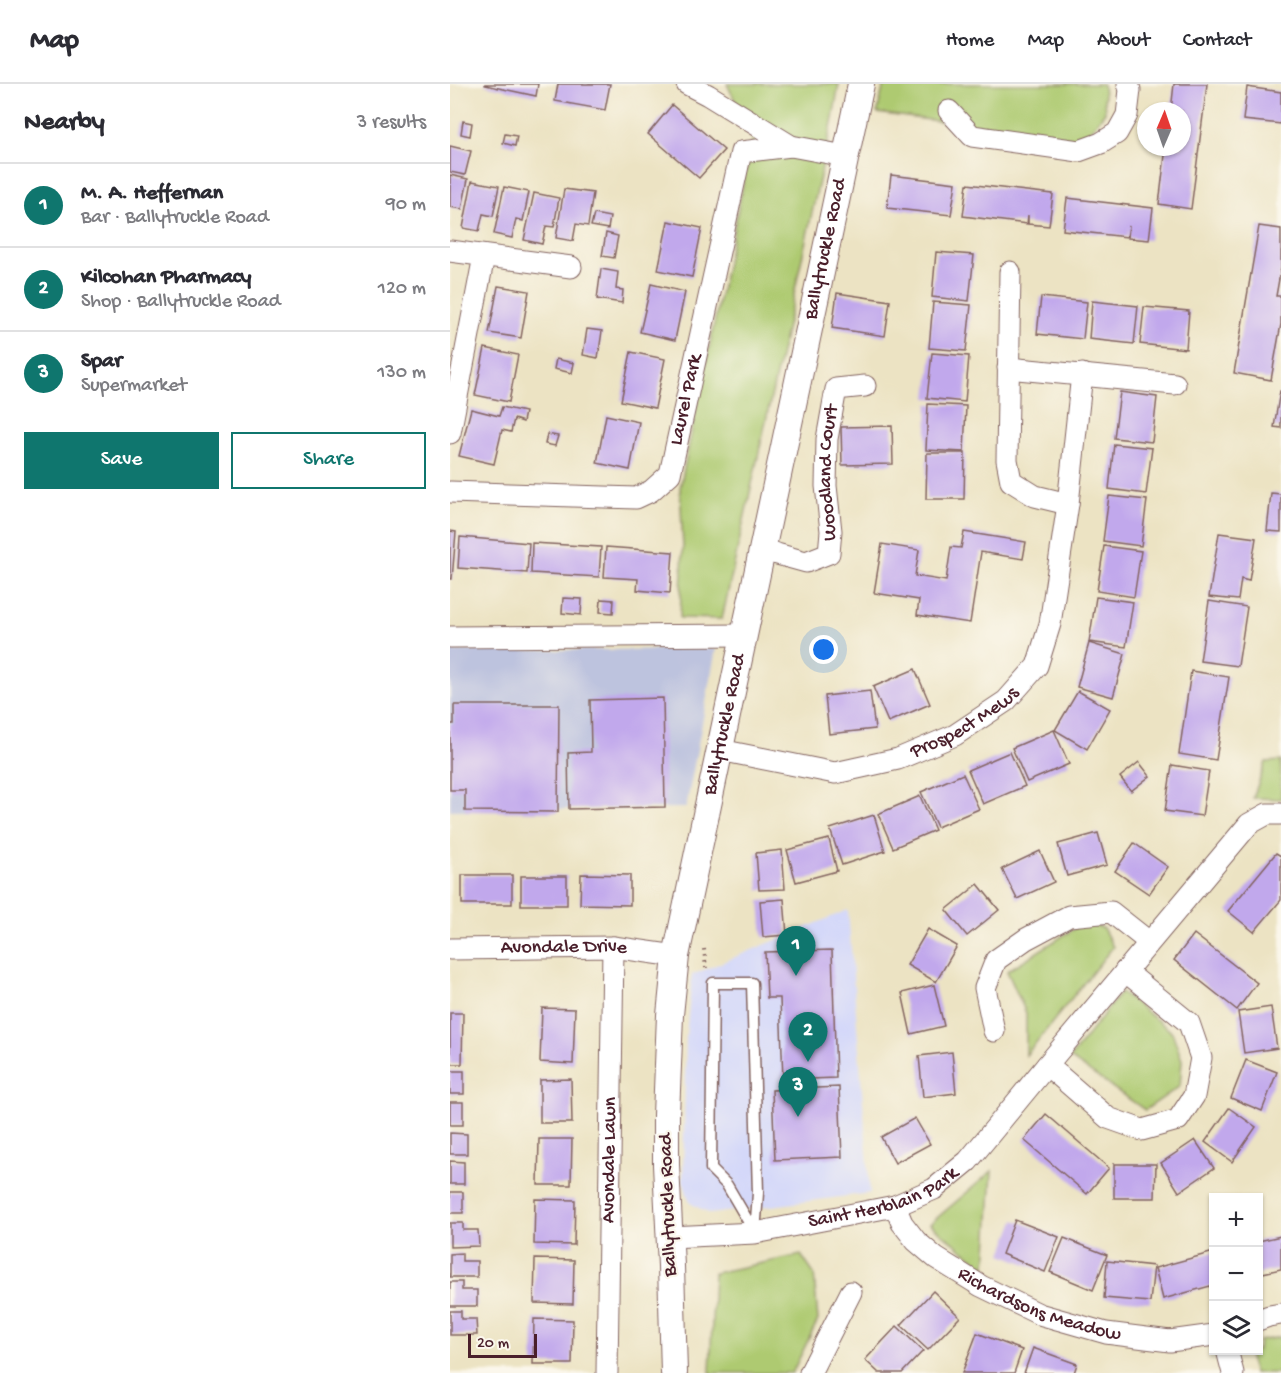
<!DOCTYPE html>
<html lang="en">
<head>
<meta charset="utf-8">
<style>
  :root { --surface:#fff; --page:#f2f2f3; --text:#2b2b33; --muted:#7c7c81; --line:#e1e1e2; --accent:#0f766e }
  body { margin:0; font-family:"Gochi Hand",sans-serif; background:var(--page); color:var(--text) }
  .controls { position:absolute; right:18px; bottom:18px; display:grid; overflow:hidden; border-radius:0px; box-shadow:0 2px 4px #0004 }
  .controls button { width:54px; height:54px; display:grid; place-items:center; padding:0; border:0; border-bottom:2px solid var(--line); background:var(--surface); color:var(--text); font:30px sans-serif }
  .compass { position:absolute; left:687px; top:18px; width:54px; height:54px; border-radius:50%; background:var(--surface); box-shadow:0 2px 4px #0004; rotate:2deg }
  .scale { position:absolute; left:18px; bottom:15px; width:69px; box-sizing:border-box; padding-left:6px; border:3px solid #4a1f2b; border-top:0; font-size:16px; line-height:21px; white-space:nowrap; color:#4a1f2b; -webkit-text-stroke:4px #fbf7ec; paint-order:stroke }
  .you { position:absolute; left:374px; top:566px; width:21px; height:21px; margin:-15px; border:4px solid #fff; border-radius:50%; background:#1a73e8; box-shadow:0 0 0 9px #1a73e833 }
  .badge { display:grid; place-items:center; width:39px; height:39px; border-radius:50%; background:var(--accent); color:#fff; font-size:20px; font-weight:700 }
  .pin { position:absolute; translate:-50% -50px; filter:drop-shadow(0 2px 3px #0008) }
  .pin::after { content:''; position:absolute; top:32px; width:21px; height:18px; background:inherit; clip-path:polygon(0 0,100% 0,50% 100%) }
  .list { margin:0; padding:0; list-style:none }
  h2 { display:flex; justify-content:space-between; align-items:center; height:78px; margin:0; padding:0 24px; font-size:26px }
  h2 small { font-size:20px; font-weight:400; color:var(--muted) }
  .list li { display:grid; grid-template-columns:39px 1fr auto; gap:18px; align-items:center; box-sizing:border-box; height:84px; padding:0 24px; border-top:2px solid var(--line) }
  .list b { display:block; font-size:22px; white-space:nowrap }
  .list p { margin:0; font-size:20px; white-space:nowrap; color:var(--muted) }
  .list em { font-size:20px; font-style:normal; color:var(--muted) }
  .actions { display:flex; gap:12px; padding:18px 24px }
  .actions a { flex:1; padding:14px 0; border:2px solid var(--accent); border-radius:0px; text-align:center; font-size:21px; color:var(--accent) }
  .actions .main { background:var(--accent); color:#fff }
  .icon { flex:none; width:33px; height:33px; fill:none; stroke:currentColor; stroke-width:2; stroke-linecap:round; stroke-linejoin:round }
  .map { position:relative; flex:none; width:831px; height:1289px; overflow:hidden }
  header { display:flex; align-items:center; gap:36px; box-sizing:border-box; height:84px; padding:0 30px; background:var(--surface); border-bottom:2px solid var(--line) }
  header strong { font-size:28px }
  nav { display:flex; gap:33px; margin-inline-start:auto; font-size:21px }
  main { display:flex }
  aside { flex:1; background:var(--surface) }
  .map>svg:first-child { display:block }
  .built { fill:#d4d8f9 }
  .industrial { fill:#bdc3de }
  .green { fill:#aeca71; stroke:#7c744e; stroke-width:1.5 }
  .building { fill:#c1a8ec }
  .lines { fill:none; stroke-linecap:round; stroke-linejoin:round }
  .service-casing { stroke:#836460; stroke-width:13 }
  .minor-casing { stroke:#836460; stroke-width:23 }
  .tertiary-casing { stroke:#836460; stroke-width:28 }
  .path { stroke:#836460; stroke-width:4; stroke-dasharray:1.5 4.5; stroke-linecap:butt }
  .service { stroke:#fff; stroke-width:10 }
  .minor { stroke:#fff; stroke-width:21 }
  .tertiary { stroke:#fff; stroke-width:26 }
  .labels { text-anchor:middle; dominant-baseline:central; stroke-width:4.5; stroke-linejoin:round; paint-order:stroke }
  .street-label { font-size:20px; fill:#4a1f2b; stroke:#fbf7ec }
</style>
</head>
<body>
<header>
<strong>Map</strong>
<nav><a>Home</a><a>Map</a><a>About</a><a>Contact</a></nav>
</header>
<main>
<aside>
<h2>Nearby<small>3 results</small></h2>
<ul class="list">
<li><span class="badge">1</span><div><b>M. A. Heffernan</b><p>Bar · Ballytruckle Road</p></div><em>90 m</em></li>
<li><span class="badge">2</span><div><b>Kilcohan Pharmacy</b><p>Shop · Ballytruckle Road</p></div><em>120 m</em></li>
<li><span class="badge">3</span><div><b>Spar</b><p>Supermarket</p></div><em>130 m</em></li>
</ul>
<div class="actions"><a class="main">Save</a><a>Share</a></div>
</aside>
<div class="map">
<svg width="831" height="1289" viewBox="0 0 831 1289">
  <rect width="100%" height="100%" fill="#fbf7ec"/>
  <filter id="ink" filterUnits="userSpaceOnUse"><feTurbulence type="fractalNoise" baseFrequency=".0167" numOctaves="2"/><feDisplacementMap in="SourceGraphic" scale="12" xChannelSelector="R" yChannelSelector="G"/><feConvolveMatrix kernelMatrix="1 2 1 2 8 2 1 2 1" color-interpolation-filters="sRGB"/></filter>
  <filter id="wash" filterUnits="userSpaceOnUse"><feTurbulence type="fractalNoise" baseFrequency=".008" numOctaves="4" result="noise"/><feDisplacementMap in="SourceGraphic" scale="24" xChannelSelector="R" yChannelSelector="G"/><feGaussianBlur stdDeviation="1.35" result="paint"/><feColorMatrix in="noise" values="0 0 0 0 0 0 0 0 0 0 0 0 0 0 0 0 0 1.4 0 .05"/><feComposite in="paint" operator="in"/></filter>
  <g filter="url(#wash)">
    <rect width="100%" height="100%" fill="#ece3c3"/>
    <polygon class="built" points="398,826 420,1109 260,1130 240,1119 233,1097 236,953 242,891"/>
    <polygon class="industrial" points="266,565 236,724 0,726 0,567"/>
    <g class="green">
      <polygon points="277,0 389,0 383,34 272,535 230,534 233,463 230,404 303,53"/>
      <polygon points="434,0 653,0 655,28 633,56 427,29"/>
      <polygon points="831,677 831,715 803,714 816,678"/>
      <polygon points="633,839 653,844 663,863 576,971 576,929 557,887"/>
      <polygon points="671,908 722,948 732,976 730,1002 695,1026 620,974"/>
      <polygon points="542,1087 536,1184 480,1140"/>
      <polygon points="351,1171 364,1190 368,1236 342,1289 260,1289 264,1189"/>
      <polygon points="831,1253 831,1289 804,1289 798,1267 808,1266 809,1257"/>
    </g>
    <g id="blocks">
      <g class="building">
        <polygon points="35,0 88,0 86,12 35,1"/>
        <polygon points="108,0 160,0 155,26 105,17"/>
        <polygon points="724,0 757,0 741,125 709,120 716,63 732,63 732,27 721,27"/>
        <polygon points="797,3 831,8 831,40 793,36"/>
        <polygon points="222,21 274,66 249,94 198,50"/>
        <polygon points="13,37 22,39 20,52 11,50"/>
        <polygon points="55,50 67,52 65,62 53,59"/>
        <polygon points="0,62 21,67 15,91 0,88"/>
        <polygon points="0,91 18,95 12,125 0,123"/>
        <polygon points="441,91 506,99 501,131 437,124"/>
        <polygon points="22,97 49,102 43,132 33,130 29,147 13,144"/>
        <polygon points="517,100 603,110 599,142 578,140 578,131 577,140 513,132"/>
        <polygon points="54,103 79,108 73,137 66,135 62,154 44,150"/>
        <polygon points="114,105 143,109 138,142 126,140 123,157 106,154"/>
        <polygon points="84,109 109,114 104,143 96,142 92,160 74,156"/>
        <polygon points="617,114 703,124 699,156 678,154 679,142 677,153 613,146"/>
        <polygon points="144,130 160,133 158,145 141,142"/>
        <polygon points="218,137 252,144 242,193 208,186"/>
        <polygon points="809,142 831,145 831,184 826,212 831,212 831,240 821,296 784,289"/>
        <polygon points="156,149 168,152 164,174 152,172"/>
        <polygon points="486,168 524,171 519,217 482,213"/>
        <polygon points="151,185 168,188 166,205 173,206 172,219 147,215"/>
        <polygon points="201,200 235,208 225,256 190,248"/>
        <polygon points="48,202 79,207 71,254 39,249"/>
        <polygon points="387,209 440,217 435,252 382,244"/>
        <polygon points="591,213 637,218 633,255 587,250"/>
        <polygon points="642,217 688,222 684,260 639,255"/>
        <polygon points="483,218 521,221 516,267 479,264"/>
        <polygon points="694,223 739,227 736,265 690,260"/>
        <polygon points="137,245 152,247 148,274 133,271"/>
        <polygon points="35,264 68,271 59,318 25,311"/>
        <polygon points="181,268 215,275 205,324 171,317"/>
        <polygon points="482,269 519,272 515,318 477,314"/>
        <polygon points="106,275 124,279 122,289 104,285"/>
        <polygon points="830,307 831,307 831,344 824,343"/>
        <polygon points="670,308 707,313 702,358 664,354"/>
        <polygon points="478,320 516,322 514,368 476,366"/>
        <polygon points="52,323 75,328 73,338 64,335 61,348 52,346 44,380 9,372 21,325 49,332"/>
        <polygon points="156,331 189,338 180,386 147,379"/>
        <polygon points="442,342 443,380 392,381 391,343"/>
        <polygon points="97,350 108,352 105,362 95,360"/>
        <polygon points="664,360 702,364 696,410 659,405"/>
        <polygon points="477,369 515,369 514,415 476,415"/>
        <polygon points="821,409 831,410 831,448 817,447"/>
        <polygon points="659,412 697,416 691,462 653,457"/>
        <polygon points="0,447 6,448 2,495 0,495"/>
        <polygon points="514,448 576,458 573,475 531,468 520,539 467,531 469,516 424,509 432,460 469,466 465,492 496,497 501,463 511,464"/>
        <polygon points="769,449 806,454 799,497 791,495 788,516 759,513"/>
        <polygon points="10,453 79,459 77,489 8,484"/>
        <polygon points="82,459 151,463 149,493 81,489"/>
        <polygon points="654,462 691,467 684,513 647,507"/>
        <polygon points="156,463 223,468 220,509 187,506 188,495 154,493"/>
        <polygon points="646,513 683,518 676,563 639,558"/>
        <polygon points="113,514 132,515 131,531 112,529"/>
        <polygon points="151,515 164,516 163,529 150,528"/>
        <polygon points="759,517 797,523 788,582 750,577"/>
        <polygon points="639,559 675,570 663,613 627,603"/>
        <polygon points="465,585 480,620 438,638 423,603"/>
        <polygon points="741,587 779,593 766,676 729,670"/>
        <polygon points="420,607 425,645 379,650 375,612"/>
        <polygon points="628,607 660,625 637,665 605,646"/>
        <polygon points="213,614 215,723 119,725 118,669 141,668 140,616"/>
        <polygon points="4,621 109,621 108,728 15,727 15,706 0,706 0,640 4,640"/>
        <polygon points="604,646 619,680 577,698 562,664"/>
        <polygon points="560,668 575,702 533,720 518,686"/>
        <polygon points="689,678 700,692 681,707 670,693"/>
        <polygon points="722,681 759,687 752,732 715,727"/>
        <polygon points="513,690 529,725 487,743 471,708"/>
        <polygon points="470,712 485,746 443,764 428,730"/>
        <polygon points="424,731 435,767 392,781 380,745"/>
        <polygon points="648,749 657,781 617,792 608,760"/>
        <polygon points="379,755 387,787 346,798 337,766"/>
        <polygon points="684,759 718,783 699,810 665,787"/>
        <polygon points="332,766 335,805 309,806 306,769"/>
        <polygon points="590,767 604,798 567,815 552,785"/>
        <polygon points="826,769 831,772 831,816 804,848 778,827"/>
        <polygon points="131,790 180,791 180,821 130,820"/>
        <rect x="12" y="791" width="50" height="29"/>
        <rect x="71" y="792" width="46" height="29"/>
        <polygon points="528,800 549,826 517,852 496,826"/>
        <polygon points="334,815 337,851 313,853 310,817"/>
        <polygon points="478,845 507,862 486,898 457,881"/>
        <polygon points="744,850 807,899 787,926 724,876"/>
        <polygon points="382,866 386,994 333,996 330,914 317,914 315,868"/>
        <polygon points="484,901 494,942 461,950 452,909"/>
        <polygon points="821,923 827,964 794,969 788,928"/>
        <polygon points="92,924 125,925 123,980 90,978"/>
        <polygon points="0,929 13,929 12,980 0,980"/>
        <polygon points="502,968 506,1009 473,1013 469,972"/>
        <polygon points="796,976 827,988 812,1027 781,1014"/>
        <rect x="0" y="987" width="14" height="23"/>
        <polygon points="121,995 122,1039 90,1039 90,996"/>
        <polygon points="389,1003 392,1073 325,1076 322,1006"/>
        <rect x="0" y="1018" width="13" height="23"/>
        <polygon points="779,1024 806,1043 782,1078 755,1058"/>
        <polygon points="596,1030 659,1084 637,1110 574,1056"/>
        <polygon points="465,1034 480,1060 445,1079 431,1053"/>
        <polygon points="0,1049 17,1050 17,1070 0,1070"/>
        <polygon points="89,1055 122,1055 121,1101 88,1101"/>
        <polygon points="745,1056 764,1084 729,1108 711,1079"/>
        <polygon points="0,1077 14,1078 14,1100 0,1100"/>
        <polygon points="664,1080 706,1080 705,1114 664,1114"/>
        <rect x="0" y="1108" width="13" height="21"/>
        <polygon points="85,1115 125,1116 124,1161 84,1160"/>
        <polygon points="565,1136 609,1153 595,1188 552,1170"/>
        <polygon points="0,1139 13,1139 13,1146 28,1146 29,1162 0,1163"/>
        <polygon points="831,1152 831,1185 808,1190 808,1157"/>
        <polygon points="614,1154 657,1171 643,1206 600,1188"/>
        <polygon points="764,1168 764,1201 713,1215 705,1184"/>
        <polygon points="12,1169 12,1177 27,1177 27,1193 0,1193 0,1170"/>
        <polygon points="85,1175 124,1176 123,1220 84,1219"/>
        <polygon points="657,1177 704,1182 700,1218 654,1214"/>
        <polygon points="0,1198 12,1198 12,1206 27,1206 27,1222 0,1222"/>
        <polygon points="483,1207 510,1233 478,1266 451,1241"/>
        <polygon points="0,1227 11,1227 11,1235 26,1235 27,1251 0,1251"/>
        <polygon points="84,1235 123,1236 122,1280 83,1280"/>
        <polygon points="447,1242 473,1267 452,1289 429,1289 415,1276"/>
        <polygon points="527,1249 572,1266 564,1289 512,1289"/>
        <polygon points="583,1264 627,1280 624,1289 574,1289"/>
      </g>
    </g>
  </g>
  <g filter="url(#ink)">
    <use href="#blocks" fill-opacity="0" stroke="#836460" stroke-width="1.5"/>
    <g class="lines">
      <g class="service-casing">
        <polygon id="service" points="263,899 302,899 308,1109 305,1149 277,1101 261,1085"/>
      </g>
      <g class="minor-casing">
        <g id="minor">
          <polyline points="237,0 258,11 341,62 395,72"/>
          <polyline points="499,27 522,52 629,67 651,59 667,49 677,31 680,6 678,0"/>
          <polyline points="0,167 121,183"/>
          <polyline points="560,188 557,376 561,397 585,412 618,420"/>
          <polyline points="558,284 725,300"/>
          <polyline points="0,349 34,172"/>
          <path id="s1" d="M0,408L186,414L201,407L220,390L291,68L341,62"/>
          <path id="s2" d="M313,465L327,470L356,478L379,469L381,447L376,402L377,355L386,305L415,302"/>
          <polyline points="0,553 295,551"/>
          <path id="s3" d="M270,666L385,689L448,675L505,651L556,617L587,582L600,540L618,420L632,290"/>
          <path id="s4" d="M0,865L163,863L226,872"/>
          <polyline points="544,947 535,904 546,876 576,855 619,832 661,828 699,858"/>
          <polyline points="597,981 658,1034 692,1046 728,1036 744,1012 751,974 739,939 675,887"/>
          <path id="s5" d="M445,1122L452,1139L466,1157L486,1174L531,1202L589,1230L656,1249L720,1257L764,1251"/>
          <path id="s6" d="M220,1153L305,1149L445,1122L484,1105L518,1077L597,981L799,740L817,730H831"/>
          <polyline points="808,1236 819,1232 831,1230"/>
          <polyline points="777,1266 783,1289"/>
          <path id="s7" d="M157,1289L163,863"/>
          <polyline points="360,1289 401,1208"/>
        </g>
      </g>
      <g class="tertiary-casing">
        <g id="tertiary">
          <path id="s8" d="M224,1289L221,1182L216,1081V1031L220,931L226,872L411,0"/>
        </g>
      </g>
      <polyline class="path" points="254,865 256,884"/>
      <use href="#service" class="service"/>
      <use href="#minor" class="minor"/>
      <use href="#tertiary" class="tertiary"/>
    </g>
  </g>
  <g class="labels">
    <g class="street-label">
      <text stroke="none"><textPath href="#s8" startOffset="1140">Ballytruckle Road</textPath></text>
      <text stroke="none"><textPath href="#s1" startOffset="304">Laurel Park</textPath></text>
      <text stroke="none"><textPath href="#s2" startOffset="150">Woodland Court</textPath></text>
      <text stroke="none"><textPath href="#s3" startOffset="258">Prospect Mews</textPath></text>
      <text stroke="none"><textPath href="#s8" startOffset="654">Ballytruckle Road</textPath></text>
      <text stroke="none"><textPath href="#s4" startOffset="114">Avondale Drive</textPath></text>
      <text stroke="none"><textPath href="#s7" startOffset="213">Avondale Lawn</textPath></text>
      <text stroke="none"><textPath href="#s6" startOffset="219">Saint Herblain Park</textPath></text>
      <text transform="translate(219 1121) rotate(-92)">Ballytruckle Road</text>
      <text stroke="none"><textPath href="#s5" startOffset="182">Richardsons Meadow</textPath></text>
    </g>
  </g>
</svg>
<div class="controls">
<button>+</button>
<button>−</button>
<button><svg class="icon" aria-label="layers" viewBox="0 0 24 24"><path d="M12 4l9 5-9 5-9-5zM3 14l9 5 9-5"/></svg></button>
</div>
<svg class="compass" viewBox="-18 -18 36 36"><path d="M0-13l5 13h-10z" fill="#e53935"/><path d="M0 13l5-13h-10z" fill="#7c7c81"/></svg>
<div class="scale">20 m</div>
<div class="you"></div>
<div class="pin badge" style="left:346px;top:892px">1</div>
<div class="pin badge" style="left:358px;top:978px">2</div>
<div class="pin badge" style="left:348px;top:1033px">3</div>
</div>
</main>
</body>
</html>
